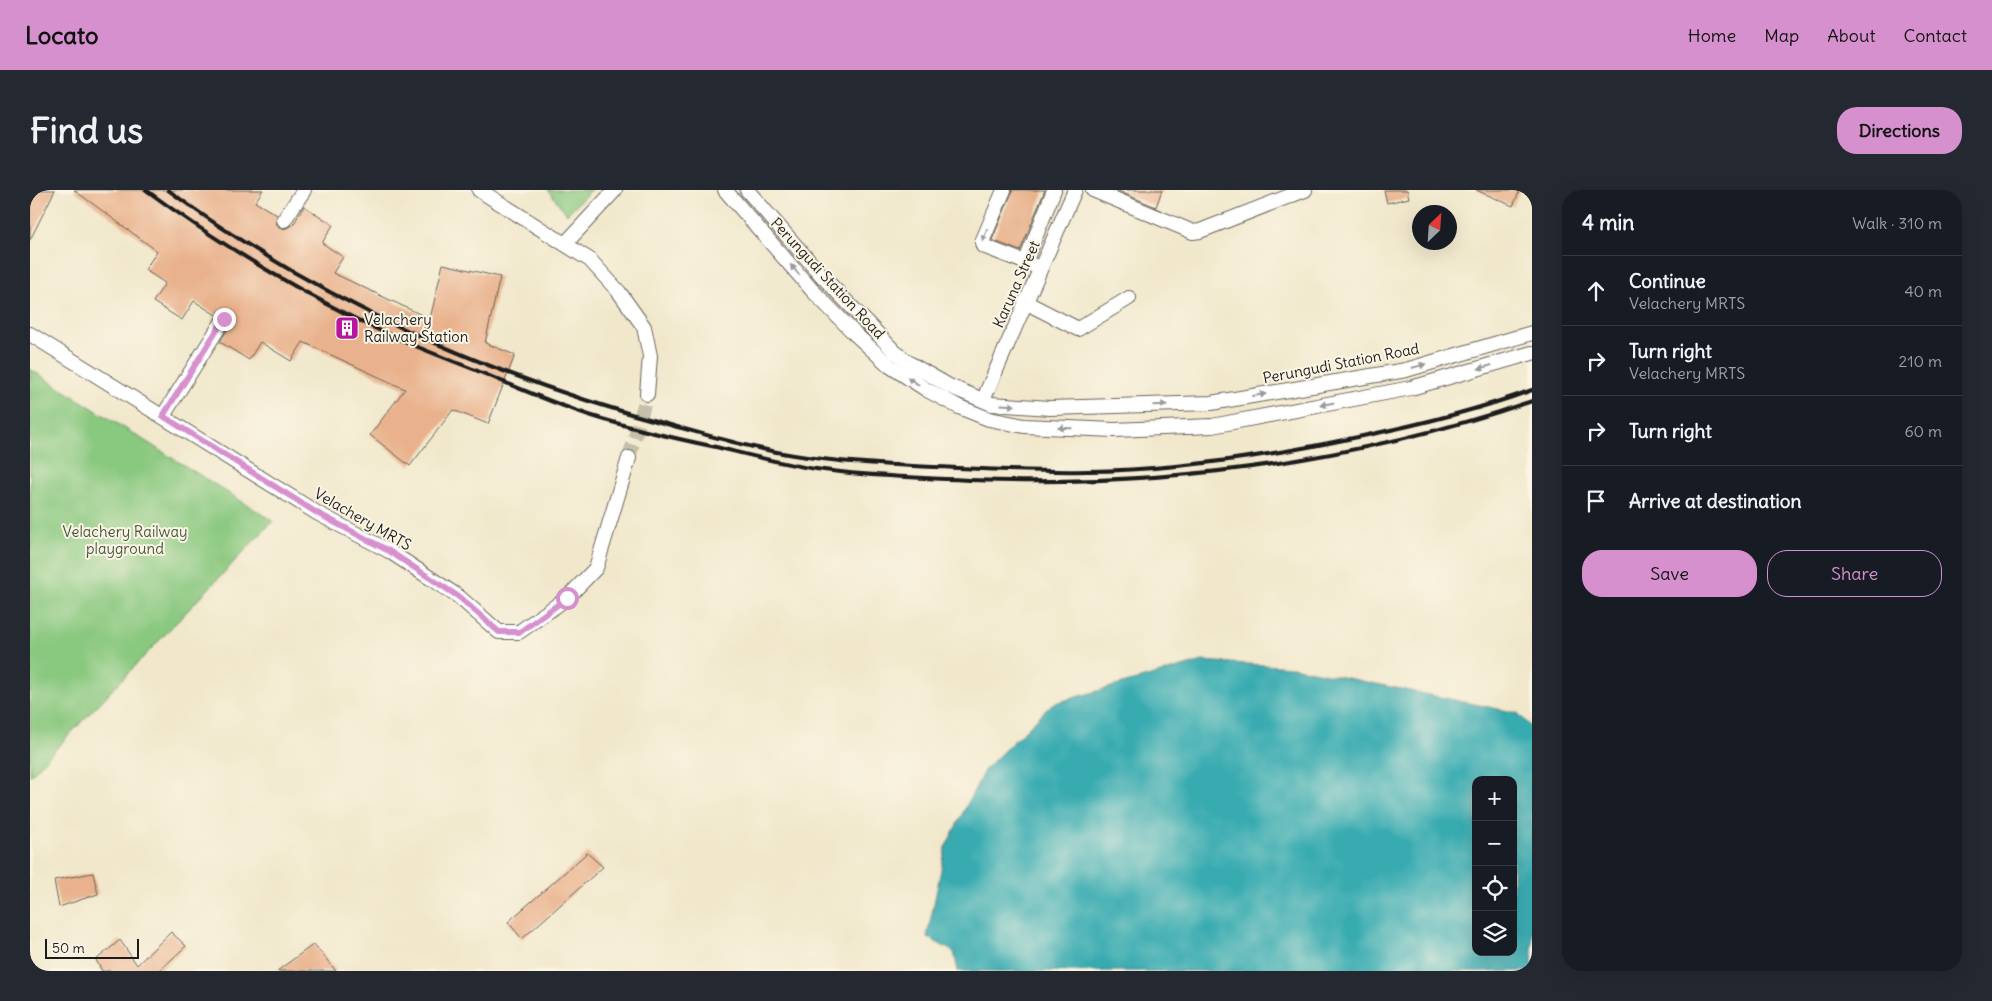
<!DOCTYPE html>
<html lang="en">
<head>
<meta charset="utf-8">
<style>
  :root { --surface:#171b24; --page:#242831; --text:#f1f3f6; --muted:#9ea1a6; --line:#363941; --accent:#d690ce }
  body { margin:0; font-family:Delius,sans-serif; background:var(--page); color:var(--text) }
  .controls { position:absolute; right:15px; bottom:15px; display:grid; overflow:hidden; border-radius:10px; box-shadow:0 5px 20px #0002 }
  .controls button { width:45px; height:45px; display:grid; place-items:center; padding:0; border:0; border-bottom:1px solid var(--line); background:var(--surface); color:var(--text); font:25px sans-serif }
  .compass { position:absolute; left:1382px; top:15px; width:45px; height:45px; border-radius:50%; background:var(--surface); box-shadow:0 5px 20px #0002; rotate:25deg }
  .scale { position:absolute; left:15px; bottom:12px; width:94px; box-sizing:border-box; padding-left:5px; border:2px solid #1c1c1c; border-top:0; font-size:14px; line-height:18px; white-space:nowrap; color:#1c1c1c; -webkit-text-stroke:4px #fcf5e5; paint-order:stroke }
  .stop { position:absolute; width:15px; height:15px; margin:-11px; border:4px solid #d690ce; border-radius:50%; background:#fff }
  .stop.end { background:#d690ce; border-color:#fff; box-shadow:0 1px 5px #0008 }
  .list { margin:0; padding:0; list-style:none }
  h2 { display:flex; justify-content:space-between; align-items:center; height:65px; margin:0; padding:0 20px; font-size:21px }
  h2 small { font-size:16px; font-weight:400; color:var(--muted) }
  .list li { display:grid; grid-template-columns:32px 1fr auto; gap:15px; align-items:center; box-sizing:border-box; height:70px; padding:0 20px; border-top:1px solid var(--line) }
  .list b { display:block; font-size:19px; white-space:nowrap }
  .list p { margin:0; font-size:16px; white-space:nowrap; color:var(--muted) }
  .list em { font-size:16px; font-style:normal; color:var(--muted) }
  .actions { display:flex; gap:10px; padding:15px 20px }
  .actions a { flex:1; padding:11px 0; border:1px solid var(--accent); border-radius:20px; text-align:center; font-size:18px; color:var(--accent) }
  .actions .main { background:var(--accent); color:#111 }
  .icon { flex:none; width:28px; height:28px; fill:none; stroke:currentColor; stroke-width:2; stroke-linecap:round; stroke-linejoin:round }
  .map { position:relative; flex:none; width:1502px; height:781px; overflow:hidden; border-radius:20px }
  header { display:flex; align-items:center; gap:30px; box-sizing:border-box; height:70px; padding:0 25px; background:var(--accent); color:#111 }
  header strong { font-size:24px }
  nav { display:flex; gap:28px; margin-inline-start:auto; font-size:18px }
  .intro { display:flex; align-items:center; justify-content:space-between; box-sizing:border-box; height:120px; padding:0 30px }
  h1 { margin:0; font-size:35px }
  .button { padding:12px 22px; border-radius:20px; background:var(--accent); color:#111; font-size:18px; font-weight:700 }
  main { display:flex; gap:30px; padding:0 30px }
  aside { flex:1; background:var(--surface); border-radius:20px; box-shadow:0 5px 20px #0002 }
  .map>svg:first-child { display:block }
  .green { fill:#89c87f; stroke:#52724e }
  .water { fill:#38abb1; stroke:#2a6466; fill-rule:evenodd }
  .building { fill:#e9b28d }
  .lines { fill:none; stroke-linecap:round; stroke-linejoin:round }
  .minor-tunnel { stroke:#c6bfa9; stroke-width:14; stroke-dasharray:14 7; stroke-linecap:butt }
  .minor-casing { stroke:#67635a; stroke-width:16 }
  .minor { stroke:#fff; stroke-width:14 }
  .rail { stroke:#1c1c1c; stroke-width:4 }
  .oneway { fill:#999 }
  .route { stroke:#d690ce; stroke-width:6 }
  .labels { text-anchor:middle; dominant-baseline:central; stroke-width:4; stroke-linejoin:round; paint-order:stroke }
  .street-label { font-size:15px; fill:#1c1c1c; stroke:#fcf5e5 }
  .poi-label { font-size:15px; fill:#1c1c1c; stroke:#fcf5e5; text-anchor:start }
  .park-label { font-size:15px; fill:#42583f; stroke:#fcf5e5 }
</style>
</head>
<body>
<header>
<strong>Locato</strong>
<nav><a>Home</a><a>Map</a><a>About</a><a>Contact</a></nav>
</header>
<div class="intro"><h1>Find us</h1><a class="button">Directions</a></div>
<main>
<div class="map">
<svg width="1502" height="781" viewBox="0 0 1502 781">
  <rect width="100%" height="100%" fill="#fcf5e5"/>
  <filter id="ink" filterUnits="userSpaceOnUse"><feTurbulence type="fractalNoise" baseFrequency=".02" numOctaves="2"/><feDisplacementMap in="SourceGraphic" scale="10" xChannelSelector="R" yChannelSelector="G"/><feConvolveMatrix kernelMatrix="1 2 1 2 8 2 1 2 1" color-interpolation-filters="sRGB"/></filter>
  <filter id="wash" filterUnits="userSpaceOnUse"><feTurbulence type="fractalNoise" baseFrequency=".0096" numOctaves="4" result="noise"/><feDisplacementMap in="SourceGraphic" scale="20" xChannelSelector="R" yChannelSelector="G"/><feGaussianBlur stdDeviation="1.12" result="paint"/><feColorMatrix in="noise" values="0 0 0 0 0 0 0 0 0 0 0 0 0 0 0 0 0 1.4 0 .05"/><feComposite in="paint" operator="in"/></filter>
  <g filter="url(#wash)">
    <rect width="100%" height="100%" fill="#f1e8cc"/>
    <g class="green">
      <polygon points="518,0 561,0 537,24"/>
      <polygon points="0,179 243,331 0,586"/>
    </g>
    <path class="water" d="M1173,471L1263,477L1488,523L1502,538V781H928L924,762L897,747L916,656L955,579L1022,514ZM1446,590H1483V762H1446Z"/>
    <g id="blocks">
      <g class="building">
        <polygon points="0,0 25,0 0,50"/>
        <polygon points="44,0 233,0 225,12 247,25 246,33 250,38 254,39 263,35 274,16 303,35 292,53 313,67 303,83 400,129 413,74 470,87 455,153 485,165 458,234 423,220 380,276 340,245 375,199 273,152 261,171 230,152 219,170 190,152 203,130 198,121 190,121 186,125 164,111 152,130 123,112 135,93 115,80 127,61"/>
        <polygon points="983,0 1015,0 990,61 962,50"/>
        <polygon points="1086,0 1132,0 1126,17"/>
        <polygon points="1354,0 1377,0 1379,8 1357,13"/>
        <polygon points="1446,0 1490,0 1483,16"/>
        <polygon points="557,663 573,677 492,749 478,732"/>
        <polygon points="63,683 68,704 29,717 24,690"/>
        <polygon points="141,742 156,756 129,781 72,781 66,770 90,750 107,775"/>
        <polygon points="284,754 306,781 247,781"/>
      </g>
    </g>
  </g>
  <g filter="url(#ink)">
    <use href="#blocks" fill-opacity="0" stroke="#67635a" stroke-width="1"/>
    <g class="lines">
      <polyline class="minor-tunnel" points="599,268 617,204"/>
      <g class="minor-casing">
        <g id="minor">
          <polyline points="449,0 560,70 589,102 614,137 620,166 617,204"/>
          <polyline points="695,0 782,100 824,143 860,176 897,200 929,217 959,229 994,236 1084,240 1182,236 1381,198 1502,163"/>
          <polyline points="717,0 793,87 865,162 879,173 919,196 962,214 1020,218 1181,213 1376,180 1502,143"/>
          <polyline points="974,0 952,52 953,56 1010,78"/>
          <polyline points="1063,0 1163,42 1170,41 1275,0"/>
          <polyline points="254,30 274,0"/>
          <polyline points="535,54 585,0"/>
          <polyline points="995,73 1024,0"/>
          <polyline points="995,112 1048,139 1099,108"/>
          <polyline points="0,144 287,323 359,361 429,407 469,442 489,442 537,408 566,378 599,268"/>
          <polyline points="957,201 1045,0"/>
          <polyline points="133,226 194,129"/>
        </g>
      </g>
      <use href="#minor" class="minor"/>
      <g class="rail">
        <path d="M116,0C181,48 250,90 322,127C361,147 402,163 443,179C481,195 519,212 559,225C600,238 643,248 686,257C719,265 753,274 786,279C837,286 889,288 940,290C1131,297 1321,273 1502,211"/>
        <path d="M138,0C286,110 466,189 644,236C687,248 732,261 777,267C827,274 878,276 928,278C971,280 1014,282 1057,281C1149,280 1239,266 1328,247C1387,235 1445,221 1502,200"/>
      </g>
    </g>
    <defs><path id="oneway-solid" d="M-6-.8H1V-3.2L6.5 0L1 3.2V.8H-6Z" transform="scale(1.25)"/></defs>
    <g class="oneway">
      <use href="#oneway-solid" transform="translate(955 45) rotate(111)"/>
      <use href="#oneway-solid" transform="translate(765 80) rotate(-131)"/>
      <use href="#oneway-solid" transform="translate(1389 176) rotate(-16)"/>
      <use href="#oneway-solid" transform="translate(1455 177) rotate(164)"/>
      <use href="#oneway-solid" transform="translate(883 191) rotate(-146)"/>
      <use href="#oneway-solid" transform="translate(1229 205) rotate(-9)"/>
      <use href="#oneway-solid" transform="translate(1297 214) rotate(169)"/>
      <use href="#oneway-solid" transform="translate(978 215) rotate(4)"/>
      <use href="#oneway-solid" transform="translate(1130 215) rotate(-2)"/>
      <use href="#oneway-solid" transform="translate(1035 238) rotate(-178)"/>
    </g>
  </g>
  <g class="lines" filter="url(#ink)">
    <polyline class="route" points="194,129 133,226 287,323 359,361 429,407 469,442 490,442 537,408"/>
  </g>
  <defs>
    <g id="building-square" transform="scale(1.25)"><rect x="-9" y="-9" width="18" height="18" rx="4" fill="#b5179e" stroke="#fcf5e5"/><path d="M-4-6H4V6H1V3H-1V6H-4ZM-2.5-4.3h1.7v1.8h-1.7ZM.8-4.3h1.7v1.8H.8ZM-2.5-1h1.7V.8h-1.7ZM.8-1h1.7V.8H.8Z" fill="#fff"/></g>
  </defs>
  <g fill-rule="evenodd">
    <use href="#building-square" x="317" y="138"/>
  </g>
  <g class="labels">
    <g class="street-label">
      <text transform="translate(798 88) rotate(47)">Perungudi Station Road</text>
      <text transform="translate(986 94) rotate(-66)">Karuna Street</text>
      <text transform="translate(1311 173) rotate(-11)">Perungudi Station Road</text>
      <text transform="translate(333 329) rotate(30)">Velachery MRTS</text>
    </g>
    <g class="poi-label">
      <text x="334" y="129">Velachery<tspan x="334" dy="17">Railway Station</tspan></text>
    </g>
    <g class="park-label">
      <text x="95" y="341">Velachery Railway<tspan x="95" dy="17">playground</tspan></text>
    </g>
  </g>
</svg>
<div class="controls">
<button>+</button>
<button>−</button>
<button><svg class="icon" aria-label="locate" viewBox="0 0 24 24"><circle cx="12" cy="12" r="6"/><path d="M12 2v4M12 18v4M2 12h4M18 12h4"/></svg></button>
<button><svg class="icon" aria-label="layers" viewBox="0 0 24 24"><path d="M12 4l9 5-9 5-9-5zM3 14l9 5 9-5"/></svg></button>
</div>
<svg class="compass" viewBox="-18 -18 36 36"><path d="M0-13l5 13h-10z" fill="#e53935"/><path d="M0 13l5-13h-10z" fill="#9ea1a6"/></svg>
<div class="scale">50 m</div>
<div class="stop" style="left:537px;top:408px"></div>
<div class="stop end" style="left:194px;top:129px"></div>
</div>
<aside>
<h2>4 min<small>Walk · 310 m</small></h2>
<ul class="list">
<li><svg class="icon" aria-label="ahead" viewBox="0 0 24 24"><path d="M12 20V5M6 11l6-6 6 6"/></svg><div><b>Continue</b><p>Velachery MRTS</p></div><em>40 m</em></li>
<li><svg class="icon" aria-label="right" viewBox="0 0 24 24"><path d="M7 20v-9h11M14 6l5 5-5 5"/></svg><div><b>Turn right</b><p>Velachery MRTS</p></div><em>210 m</em></li>
<li><svg class="icon" aria-label="right" viewBox="0 0 24 24"><path d="M7 20v-9h11M14 6l5 5-5 5"/></svg><div><b>Turn right</b></div><em>60 m</em></li>
<li><svg class="icon" aria-label="arrive" viewBox="0 0 24 24"><path d="M6 21V4h12l-3 4 3 4H6"/></svg><div><b>Arrive at destination</b></div></li>
</ul>
<div class="actions"><a class="main">Save</a><a>Share</a></div>
</aside>
</main>
</body>
</html>
